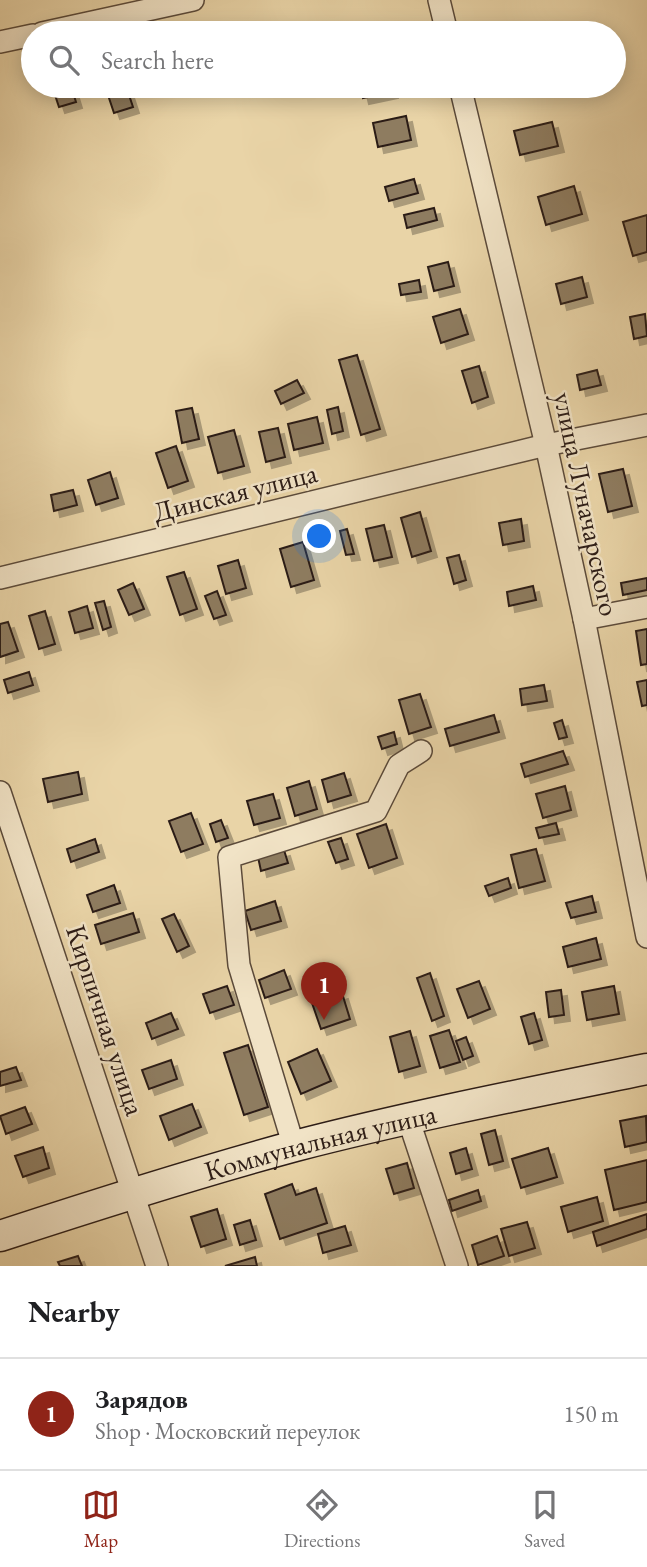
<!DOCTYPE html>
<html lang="en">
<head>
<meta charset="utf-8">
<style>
  :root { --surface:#fff; --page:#f2f2f2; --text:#202124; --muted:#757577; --line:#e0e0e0; --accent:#8f2418 }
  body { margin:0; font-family:"EB Garamond",serif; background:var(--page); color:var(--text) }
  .you { position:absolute; left:320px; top:537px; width:24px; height:24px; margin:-18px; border:5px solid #fff; border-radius:50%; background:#1a73e8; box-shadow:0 0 0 10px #1a73e833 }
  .badge { display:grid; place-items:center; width:46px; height:46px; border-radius:50%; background:var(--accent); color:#fff; font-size:23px; font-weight:700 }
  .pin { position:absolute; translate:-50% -58px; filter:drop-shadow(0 2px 4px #0008) }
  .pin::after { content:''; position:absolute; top:37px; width:24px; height:21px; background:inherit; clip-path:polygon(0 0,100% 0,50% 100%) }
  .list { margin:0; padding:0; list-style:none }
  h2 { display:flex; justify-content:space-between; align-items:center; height:91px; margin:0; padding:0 28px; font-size:30px }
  h2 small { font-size:23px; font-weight:400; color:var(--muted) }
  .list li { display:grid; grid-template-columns:46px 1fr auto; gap:21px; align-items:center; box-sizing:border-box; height:112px; padding:0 28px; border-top:2px solid var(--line) }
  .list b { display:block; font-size:26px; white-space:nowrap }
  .list p { margin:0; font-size:23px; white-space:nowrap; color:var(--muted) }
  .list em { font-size:23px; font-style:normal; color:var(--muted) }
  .icon { flex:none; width:38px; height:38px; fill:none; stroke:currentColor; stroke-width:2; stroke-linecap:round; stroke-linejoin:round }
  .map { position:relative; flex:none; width:647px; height:1266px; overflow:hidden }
  .search { position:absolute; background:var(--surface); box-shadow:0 4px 18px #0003; left:21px; right:21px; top:21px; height:77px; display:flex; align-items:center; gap:18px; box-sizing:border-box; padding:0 24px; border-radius:38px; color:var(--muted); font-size:26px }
  .sheet { height:203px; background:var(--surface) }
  nav { display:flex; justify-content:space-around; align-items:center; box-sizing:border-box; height:98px; border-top:2px solid var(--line); background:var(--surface); font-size:19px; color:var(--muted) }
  nav a { display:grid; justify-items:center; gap:4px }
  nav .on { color:var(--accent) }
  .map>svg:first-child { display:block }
  .building { fill:#8e7c61; stroke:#2c1c16; stroke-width:2; filter:url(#shadow) }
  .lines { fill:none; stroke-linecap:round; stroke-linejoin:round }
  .street-casing { stroke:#5b4a3a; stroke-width:24 }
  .secondary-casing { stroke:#2c1c16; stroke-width:33 }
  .street { stroke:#f1e3c6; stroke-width:21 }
  .secondary { stroke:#f1e3c6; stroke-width:30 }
  .labels { text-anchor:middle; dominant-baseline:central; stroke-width:5; stroke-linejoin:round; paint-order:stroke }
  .street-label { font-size:28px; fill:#2c1c16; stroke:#f1e3c6 }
</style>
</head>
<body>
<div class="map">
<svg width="647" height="1266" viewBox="0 0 647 1266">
  <defs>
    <filter id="shadow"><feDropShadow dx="6" dy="6" stdDeviation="0" flood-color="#0004"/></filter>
  </defs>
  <rect width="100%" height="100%" fill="#e9d4a7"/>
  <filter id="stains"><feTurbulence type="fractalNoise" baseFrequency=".00286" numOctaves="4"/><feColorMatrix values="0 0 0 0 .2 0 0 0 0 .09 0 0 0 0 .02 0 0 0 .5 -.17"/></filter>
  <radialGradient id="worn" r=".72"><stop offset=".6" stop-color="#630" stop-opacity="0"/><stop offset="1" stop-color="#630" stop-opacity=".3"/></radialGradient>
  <g class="building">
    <polygon points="52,86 71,86 76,102 59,107"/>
    <polygon points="105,86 126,86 133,107 114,113"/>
    <polygon points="360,86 391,86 392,92 363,98"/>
    <polygon points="406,116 411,140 378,147 373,123"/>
    <polygon points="552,122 558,146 520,155 514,131"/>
    <polygon points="414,179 418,193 389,201 385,187"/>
    <polygon points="574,186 582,214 546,225 538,197"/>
    <polygon points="434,208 437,220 407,228 404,215"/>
    <polygon points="647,215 647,252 633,256 623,222"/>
    <polygon points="448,262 454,286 434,291 428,267"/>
    <polygon points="582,277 587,297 561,304 556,284"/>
    <polygon points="419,280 421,292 401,295 399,284"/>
    <polygon points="460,309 468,334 441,343 433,317"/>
    <polygon points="645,314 647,336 634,339 630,317"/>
    <polygon points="357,355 380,429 361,435 339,360"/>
    <polygon points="479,366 488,397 472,403 462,371"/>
    <polygon points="597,370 601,385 580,390 577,375"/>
    <polygon points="297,380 304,393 281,404 275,391"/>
    <polygon points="338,407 343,431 332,434 327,410"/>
    <polygon points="192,408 199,439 182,443 176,411"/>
    <polygon points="317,417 323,443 294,450 288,424"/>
    <polygon points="278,428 285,457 266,462 259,432"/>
    <polygon points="234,430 244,466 218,473 208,437"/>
    <polygon points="176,446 188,481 168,488 156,453"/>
    <polygon points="623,469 632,506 608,512 599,474"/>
    <polygon points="110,472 118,498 96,505 88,480"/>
    <polygon points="73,490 77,505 54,511 51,495"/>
    <polygon points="420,512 431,551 412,557 401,518"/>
    <polygon points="521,519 524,541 503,545 499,523"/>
    <polygon points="384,525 392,557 374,561 366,529"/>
    <polygon points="347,529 354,554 346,555 340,531"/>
    <polygon points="303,542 314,580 291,587 280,549"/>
    <polygon points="459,555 466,580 454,584 447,558"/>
    <polygon points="238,560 246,588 226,594 218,566"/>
    <polygon points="184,572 197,609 180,615 167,577"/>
    <polygon points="647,578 647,590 623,595 621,583"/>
    <polygon points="133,583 144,609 129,615 118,590"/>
    <polygon points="533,586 536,600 509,606 507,592"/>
    <polygon points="217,591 226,615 214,619 205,596"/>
    <polygon points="104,601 111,627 103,630 95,603"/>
    <polygon points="87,606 93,628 75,633 69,612"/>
    <polygon points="45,611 55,644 39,649 29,616"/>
    <polygon points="8,622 18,651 0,657 0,624"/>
    <polygon points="647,629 647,664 641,665 636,631"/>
    <polygon points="29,672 33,685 8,693 4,680"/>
    <polygon points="647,680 647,705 642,706 637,682"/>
    <polygon points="544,685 547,701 522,705 520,689"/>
    <polygon points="420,694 431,727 409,734 399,700"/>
    <polygon points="494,715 499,732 450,746 445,729"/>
    <polygon points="562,720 567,737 559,739 554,723"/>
    <polygon points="394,732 397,744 382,749 378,737"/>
    <polygon points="563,751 568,764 525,777 521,764"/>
    <polygon points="78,772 82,794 48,802 43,779"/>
    <polygon points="344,773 351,795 328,802 322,780"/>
    <polygon points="309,781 317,809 295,816 287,788"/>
    <polygon points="565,786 571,810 543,818 536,794"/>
    <polygon points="273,794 280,818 254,825 247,801"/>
    <polygon points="191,813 203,844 181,852 169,821"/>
    <polygon points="221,820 228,838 216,842 210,824"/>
    <polygon points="556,823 559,834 539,838 536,828"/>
    <polygon points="386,824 397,858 369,868 357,834"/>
    <polygon points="341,838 348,859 336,863 328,842"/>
    <polygon points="95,839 99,852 71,862 67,849"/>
    <polygon points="536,849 545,881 519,888 511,855"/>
    <polygon points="284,850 288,863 261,871 258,857"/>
    <polygon points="508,878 511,888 489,896 485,886"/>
    <polygon points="114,885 120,903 93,912 87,895"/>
    <polygon points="592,896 596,912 571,918 566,903"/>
    <polygon points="275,901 281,921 251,930 245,911"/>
    <polygon points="133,913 139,932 101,944 95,925"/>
    <polygon points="174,914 189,946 177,952 162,919"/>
    <polygon points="596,938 601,959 568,967 563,947"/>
    <polygon points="284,970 291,989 265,998 259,980"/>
    <polygon points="430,973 444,1016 432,1021 417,978"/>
    <polygon points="479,981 490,1009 468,1018 457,989"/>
    <polygon points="227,986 234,1005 210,1013 203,994"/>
    <polygon points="614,986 619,1014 587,1020 582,992"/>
    <polygon points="561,990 564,1015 549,1017 546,992"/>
    <polygon points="342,993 350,1019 321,1029 312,1003"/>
    <polygon points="171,1013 178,1029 152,1039 146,1023"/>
    <polygon points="534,1013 542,1040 529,1044 521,1017"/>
    <polygon points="449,1030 460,1062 440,1068 430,1036"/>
    <polygon points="410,1031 420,1066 399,1072 390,1037"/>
    <polygon points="466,1037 473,1056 463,1060 456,1041"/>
    <polygon points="248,1045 268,1107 244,1115 224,1053"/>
    <polygon points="317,1049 331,1081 301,1094 288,1062"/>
    <polygon points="171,1060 177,1079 149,1089 142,1070"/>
    <polygon points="16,1067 21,1080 0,1086 0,1072"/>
    <polygon points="192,1104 201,1127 169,1140 160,1116"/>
    <polygon points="25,1107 32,1124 6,1134 0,1116"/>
    <polygon points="646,1116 647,1142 625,1147 620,1121"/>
    <polygon points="495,1130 503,1161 489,1165 481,1134"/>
    <polygon points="43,1147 49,1168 23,1177 15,1156"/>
    <polygon points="466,1148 472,1169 456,1174 450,1153"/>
    <polygon points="548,1148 557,1177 521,1188 512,1159"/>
    <polygon points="647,1160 647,1202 614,1210 605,1170"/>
    <polygon points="407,1163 414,1188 394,1194 386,1169"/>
    <polygon points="292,1184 296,1195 316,1188 327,1223 280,1239 265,1194"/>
    <polygon points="478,1190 481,1201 452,1211 449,1200"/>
    <polygon points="597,1197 603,1221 568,1232 561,1207"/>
    <polygon points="217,1209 226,1239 201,1247 191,1217"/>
    <polygon points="647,1214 647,1229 597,1246 593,1232"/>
    <polygon points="250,1220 256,1240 240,1245 234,1225"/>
    <polygon points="527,1222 535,1248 509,1256 501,1229"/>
    <polygon points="345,1226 351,1245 323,1253 318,1234"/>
    <polygon points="497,1236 504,1256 478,1265 472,1245"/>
    <polygon points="78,1256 82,1266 60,1266 58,1262"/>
    <polygon points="255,1257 257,1266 225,1266"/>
  </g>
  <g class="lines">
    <g class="street-casing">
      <g id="street">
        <polyline points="439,0 447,33"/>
        <polyline points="42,33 193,0"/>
        <polyline points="0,42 33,35"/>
        <polyline points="460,86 546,445 584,619 647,937"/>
        <polyline points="0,578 546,445 647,425"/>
        <polyline points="584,619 647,607"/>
        <polyline points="0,792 157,1266"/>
        <polyline points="408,1118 457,1266"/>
        <polyline points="294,1147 239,965 229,857 376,811 399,765 421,751"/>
      </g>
    </g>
    <g class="secondary-casing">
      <g id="secondary">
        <path id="s1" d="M0,1236C98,1204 195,1173 295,1146C411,1116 529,1093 647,1069"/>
      </g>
    </g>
    <use href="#street" class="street"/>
    <use href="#secondary" class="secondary"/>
  </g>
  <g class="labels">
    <g class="street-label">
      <text transform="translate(235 492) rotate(-14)">Динская улица</text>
      <text transform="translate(587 504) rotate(78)">улица Луначарского</text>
      <text transform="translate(106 1020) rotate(72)">Кирпичная улица</text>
      <text stroke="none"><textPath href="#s1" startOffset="334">Коммунальная улица</textPath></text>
    </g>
  </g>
  <rect width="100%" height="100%" filter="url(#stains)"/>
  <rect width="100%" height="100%" fill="url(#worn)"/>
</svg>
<div class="you"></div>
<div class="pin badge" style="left:324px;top:1020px">1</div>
<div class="search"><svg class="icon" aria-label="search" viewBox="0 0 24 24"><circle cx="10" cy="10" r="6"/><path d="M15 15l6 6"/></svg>Search here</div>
</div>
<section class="sheet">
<h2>Nearby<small></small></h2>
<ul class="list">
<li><span class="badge">1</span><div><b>Зарядов</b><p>Shop · Московский переулок</p></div><em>150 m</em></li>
</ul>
</section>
<nav>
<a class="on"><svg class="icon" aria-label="map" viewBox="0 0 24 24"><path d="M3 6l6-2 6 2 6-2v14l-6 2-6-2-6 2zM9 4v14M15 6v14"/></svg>Map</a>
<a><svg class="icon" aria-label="directions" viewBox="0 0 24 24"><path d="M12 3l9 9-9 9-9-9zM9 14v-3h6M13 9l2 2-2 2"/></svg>Directions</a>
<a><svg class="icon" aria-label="saved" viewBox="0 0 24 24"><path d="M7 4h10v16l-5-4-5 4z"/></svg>Saved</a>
</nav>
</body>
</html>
